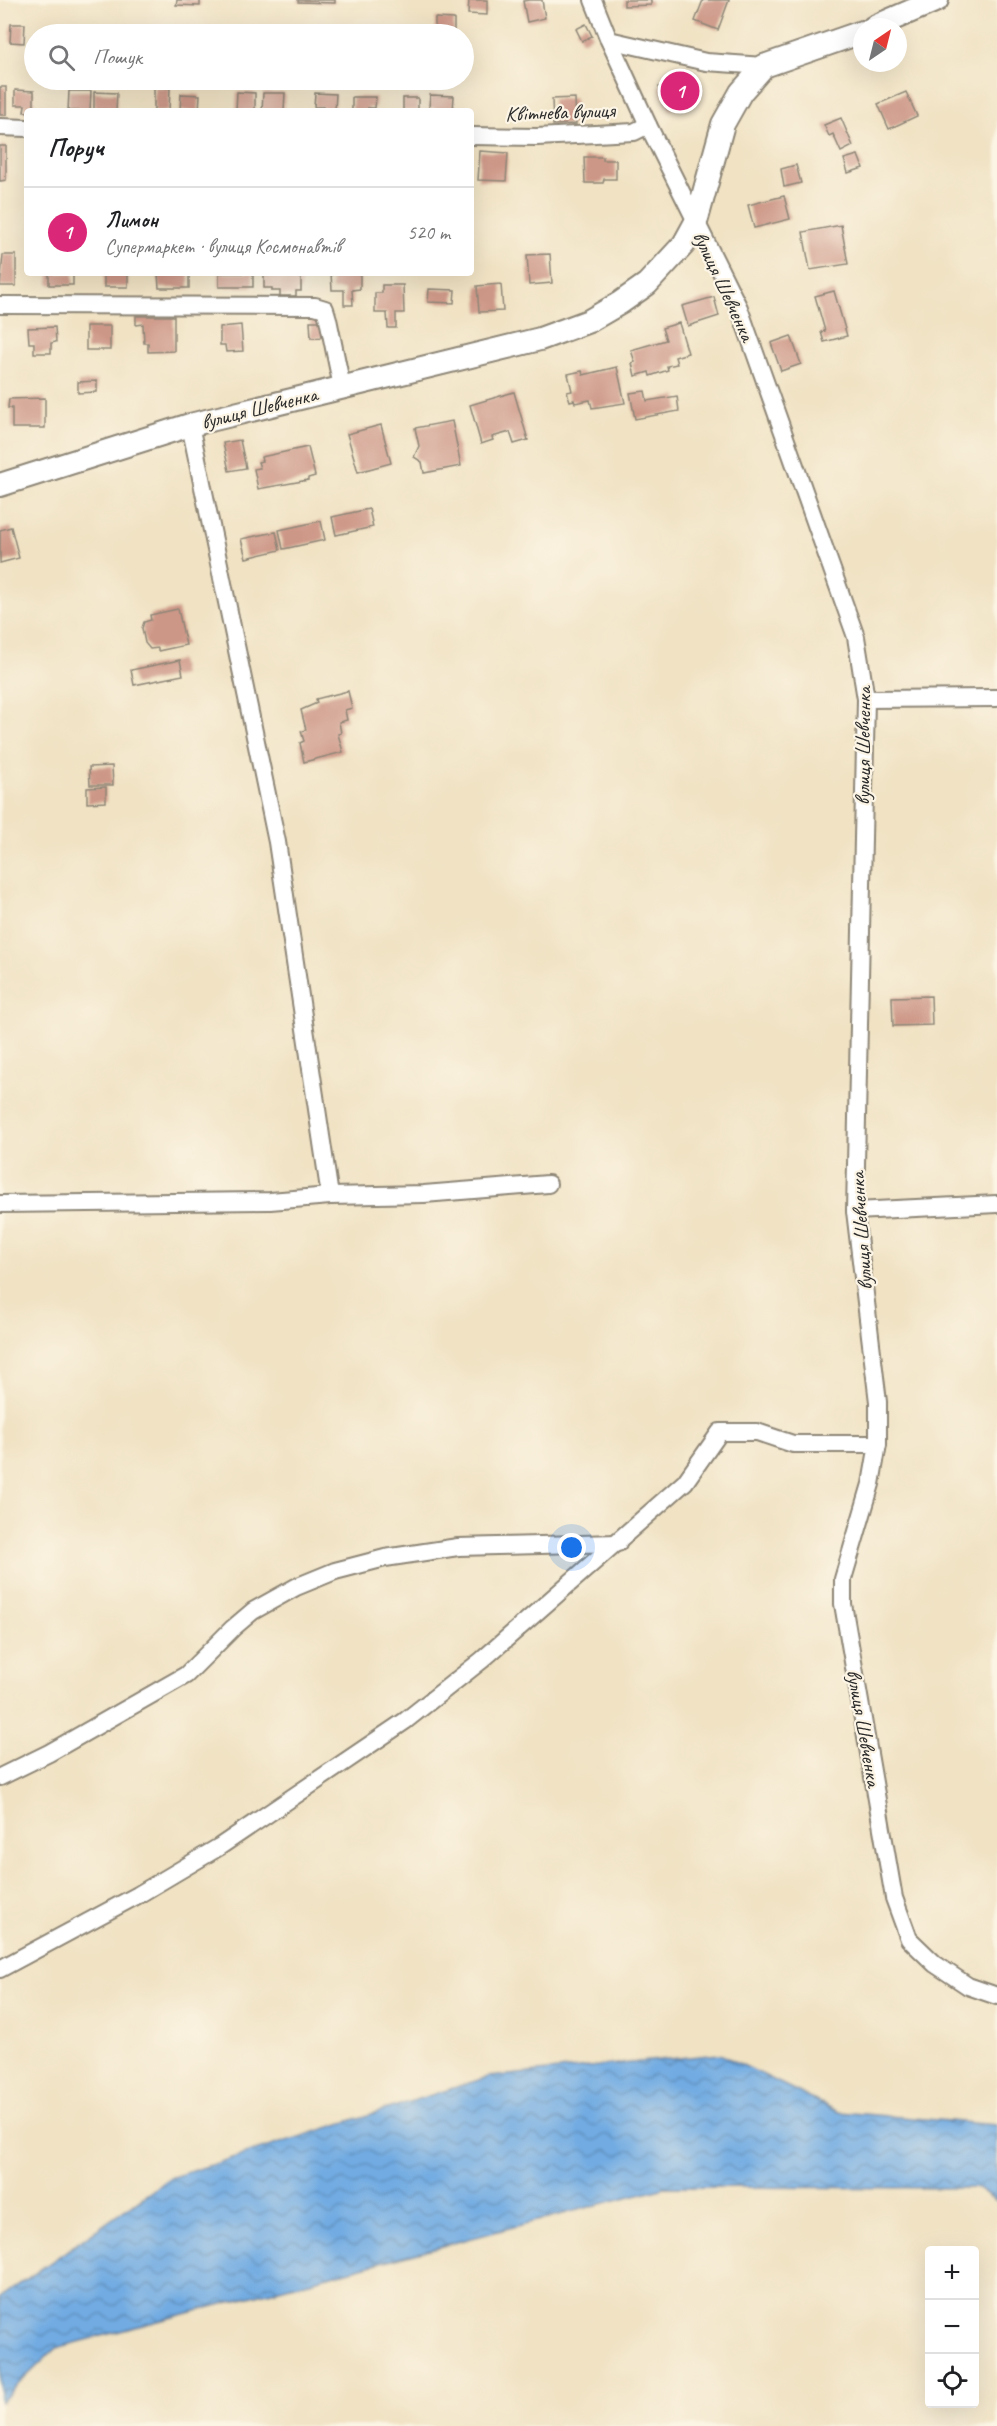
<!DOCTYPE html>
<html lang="uk">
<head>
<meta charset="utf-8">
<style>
  :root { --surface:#fff; --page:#f6f6f6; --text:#202124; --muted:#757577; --line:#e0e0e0; --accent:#db2777 }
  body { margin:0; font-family:Caveat,sans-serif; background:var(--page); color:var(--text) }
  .controls { position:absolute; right:18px; bottom:18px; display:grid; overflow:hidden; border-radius:6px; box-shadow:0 6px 24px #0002 }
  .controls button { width:54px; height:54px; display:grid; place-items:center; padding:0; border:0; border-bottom:2px solid var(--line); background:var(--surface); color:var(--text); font:30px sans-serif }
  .compass { position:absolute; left:853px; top:18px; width:54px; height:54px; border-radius:50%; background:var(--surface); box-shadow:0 6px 24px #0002; rotate:35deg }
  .you { position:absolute; left:572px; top:1548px; width:21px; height:21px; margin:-15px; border:4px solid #fff; border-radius:50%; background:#1a73e8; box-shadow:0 0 0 9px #1a73e833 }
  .badge { display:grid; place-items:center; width:39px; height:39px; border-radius:50%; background:var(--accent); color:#fff; font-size:20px; font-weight:700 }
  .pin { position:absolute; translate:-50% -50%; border:3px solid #fff; box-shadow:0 2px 6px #0006 }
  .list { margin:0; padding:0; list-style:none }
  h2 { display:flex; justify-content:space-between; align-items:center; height:78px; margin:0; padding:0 24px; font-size:26px }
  h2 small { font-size:20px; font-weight:400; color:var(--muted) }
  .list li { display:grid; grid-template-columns:39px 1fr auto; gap:18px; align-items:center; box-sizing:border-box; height:90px; padding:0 24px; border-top:2px solid var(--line) }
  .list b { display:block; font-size:22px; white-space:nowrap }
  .list p { margin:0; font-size:20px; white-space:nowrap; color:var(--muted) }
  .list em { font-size:20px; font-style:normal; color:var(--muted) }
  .icon { flex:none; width:33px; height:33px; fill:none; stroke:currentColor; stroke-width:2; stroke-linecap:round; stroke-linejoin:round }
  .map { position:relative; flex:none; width:997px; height:2426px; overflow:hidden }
  .search { position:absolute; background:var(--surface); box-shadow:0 6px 24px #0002; left:24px; top:24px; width:450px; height:66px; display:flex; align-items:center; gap:15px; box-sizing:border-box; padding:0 21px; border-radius:33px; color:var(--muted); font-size:22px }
  .panel { position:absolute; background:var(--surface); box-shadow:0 6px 24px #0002; left:24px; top:108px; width:450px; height:168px; border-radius:6px }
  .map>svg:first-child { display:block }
  .water { fill:url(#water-waves); stroke:#4e6b86; stroke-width:1.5 }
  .building { fill:#cd9787 }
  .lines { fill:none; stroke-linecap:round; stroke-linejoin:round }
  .street-casing { stroke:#8e8677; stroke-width:20 }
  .secondary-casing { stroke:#8e8677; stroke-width:26 }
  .street { stroke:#fff; stroke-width:16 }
  .secondary { stroke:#fff; stroke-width:22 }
  .labels { text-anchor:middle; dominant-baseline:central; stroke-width:4.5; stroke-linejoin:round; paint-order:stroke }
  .street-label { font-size:21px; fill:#2b2b2b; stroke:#fcf5e5 }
</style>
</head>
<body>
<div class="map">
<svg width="997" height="2426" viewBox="0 0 997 2426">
  <defs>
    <pattern id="water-waves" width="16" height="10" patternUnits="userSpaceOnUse" patternTransform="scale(1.5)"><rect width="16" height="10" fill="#71abe2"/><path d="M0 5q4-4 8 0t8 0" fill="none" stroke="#5d8bb7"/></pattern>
  </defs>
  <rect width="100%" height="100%" fill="#fcf5e5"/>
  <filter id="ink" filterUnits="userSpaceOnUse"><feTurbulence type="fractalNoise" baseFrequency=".0167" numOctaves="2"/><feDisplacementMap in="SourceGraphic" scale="12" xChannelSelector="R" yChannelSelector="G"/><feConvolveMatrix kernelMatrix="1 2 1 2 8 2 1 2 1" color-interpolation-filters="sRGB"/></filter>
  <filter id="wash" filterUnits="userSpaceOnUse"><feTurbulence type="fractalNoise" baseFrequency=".008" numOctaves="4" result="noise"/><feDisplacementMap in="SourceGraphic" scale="24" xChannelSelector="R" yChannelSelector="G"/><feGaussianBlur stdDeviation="1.35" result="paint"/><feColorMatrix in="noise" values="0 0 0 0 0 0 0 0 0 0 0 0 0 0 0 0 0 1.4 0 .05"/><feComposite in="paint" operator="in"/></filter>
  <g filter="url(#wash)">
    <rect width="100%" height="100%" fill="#f0e2c3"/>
    <polygon class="water" points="720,2054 839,2112 997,2125 997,2201 977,2188 665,2187 56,2348 0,2402 0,2298 170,2178 488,2077"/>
    <g id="blocks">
      <g class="building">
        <polygon points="177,0 200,0 200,6 176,5"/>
        <polygon points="298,0 335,0 335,3 298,2"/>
        <polygon points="469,0 487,0 487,15 468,14"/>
        <polygon points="530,0 542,0 545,18 527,22 523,1"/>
        <polygon points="624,0 651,0 651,5 624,6"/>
        <polygon points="703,0 729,0 718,30 695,21"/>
        <polygon points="435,18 454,19 454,34 435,34"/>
        <polygon points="11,24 25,24 24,43 10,42"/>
        <polygon points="586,24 592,36 582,41 576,29"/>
        <polygon points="690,73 701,95 670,110 659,87"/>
        <rect x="0" y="87" width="6" height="28"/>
        <polygon points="154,87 170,88 169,111 154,111"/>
        <polygon points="15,90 34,91 34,111 24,112 25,105 15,105"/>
        <polygon points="69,91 91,91 90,111 68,111"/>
        <polygon points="94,92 117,93 116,111 94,111"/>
        <polygon points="237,92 255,93 255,111 236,111"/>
        <polygon points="906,92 917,116 889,129 878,104"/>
        <polygon points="263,93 285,93 284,111 262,111"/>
        <polygon points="315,93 336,94 335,111 323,111 323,107 314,107"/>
        <polygon points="181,94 200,95 199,111 180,111"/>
        <polygon points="430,95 454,96 453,111 435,111 435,108 429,108"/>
        <polygon points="352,97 376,97 375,108 368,108 368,111 352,111"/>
        <rect x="403" y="98" width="15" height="13"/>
        <polygon points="575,98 576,124 553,125 552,99"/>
        <polygon points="841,118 853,146 841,152 833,134 829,136 824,125"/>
        <polygon points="0,146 6,146 6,180 0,181"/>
        <polygon points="480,151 508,153 506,181 478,180"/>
        <polygon points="858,155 863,168 848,173 844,159"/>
        <polygon points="584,157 603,157 603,160 616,160 616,179 604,179 603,183 585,183"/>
        <polygon points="796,165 801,183 784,187 781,169"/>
        <polygon points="784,196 790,219 754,228 748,205"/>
        <polygon points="841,225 848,264 810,270 803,232"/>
        <polygon points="550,254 552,283 529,285 527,255"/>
        <polygon points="3,255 16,255 16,286 0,286"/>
        <rect x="49" y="273" width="24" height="12"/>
        <rect x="104" y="273" width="24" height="14"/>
        <polygon points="158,273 189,273 189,288 159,288"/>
        <rect x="219" y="273" width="34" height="14"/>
        <polygon points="264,273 301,273 301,291 296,291 296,296 280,296 280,291 272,291 272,288 264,288"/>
        <polygon points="331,273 360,273 360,289 352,290 353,305 344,305 344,290 332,290"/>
        <polygon points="501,284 503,311 479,312 477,286"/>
        <polygon points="382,285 403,285 404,313 396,313 396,328 388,328 387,313 375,313 375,293 382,293"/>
        <polygon points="429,289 455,290 454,303 428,302"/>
        <polygon points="834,291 847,336 824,342 821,332 825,331 815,296"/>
        <polygon points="714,297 719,316 688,326 682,306"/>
        <polygon points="136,316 174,316 174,351 148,352 148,343 144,343 143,324 136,325"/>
        <polygon points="310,321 325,321 326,337 311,338"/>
        <polygon points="679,323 688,353 675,357 677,364 667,366 668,370 650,376 649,372 635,376 632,363 635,362 631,350 666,340 662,328"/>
        <polygon points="241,325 243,351 226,352 225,345 220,345 220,327"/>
        <rect x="86" y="326" width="24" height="24"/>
        <polygon points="55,327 56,342 51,343 51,353 34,353 34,343 29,343 28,328"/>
        <polygon points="791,336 801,364 781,371 771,343"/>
        <polygon points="617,367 625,403 592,408 590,400 575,403 574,400 570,401 567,392 572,391 568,374 582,371 583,375"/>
        <polygon points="97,381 97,392 78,393 78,382"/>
        <polygon points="645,391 647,401 677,396 679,411 635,419 630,393"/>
        <polygon points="514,392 528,440 514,444 510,432 492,437 493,440 481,444 470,405"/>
        <polygon points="45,398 45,428 12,428 12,408 8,408 9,399"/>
        <polygon points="452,421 461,466 424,473 422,462 414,457 419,446 415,428"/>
        <polygon points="381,425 391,463 358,472 347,434"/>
        <polygon points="240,440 246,468 229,471 223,443"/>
        <polygon points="308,447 315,476 308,478 308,480 258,489 254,469 260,468 258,462 262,461 261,457"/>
        <polygon points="369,509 373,527 336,535 332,517"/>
        <polygon points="321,521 325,540 283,549 279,530"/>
        <polygon points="11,527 19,558 0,563 0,530"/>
        <polygon points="276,532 280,550 246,558 241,539"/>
        <polygon points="178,609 186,645 158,651 158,648 150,649 145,643 142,628 144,622 151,620 150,615"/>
        <polygon points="180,660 183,675 134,685 131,670"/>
        <polygon points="348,691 352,708 345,710 347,720 339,722 341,733 338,734 343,752 304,762 300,743 304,741 301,731 306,730 301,710 317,703 316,699"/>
        <polygon points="112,766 113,785 90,785 89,767"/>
        <polygon points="106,787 106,802 87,803 87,788"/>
        <polygon points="931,996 932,1025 893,1026 892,997"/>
      </g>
    </g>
  </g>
  <g filter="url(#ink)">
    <use href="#blocks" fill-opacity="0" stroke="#8e8677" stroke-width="1.5"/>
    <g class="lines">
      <g class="street-casing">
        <g id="street">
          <polyline points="593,0 609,40 648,125 739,308 856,637 866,699 855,1211 878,1402 878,1444 871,1484 843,1579 843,1604 894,1898 909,1939 935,1964 968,1986 997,1996"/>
          <polyline points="609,40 706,62 764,66"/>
          <polyline points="0,127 27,128"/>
          <polyline points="471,136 537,137 634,132 648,125"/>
          <polyline points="0,305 315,306 325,309 328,319 342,387"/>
          <polyline points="190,425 277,842 330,1196 424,1194 548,1184"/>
          <polyline points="866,699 997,698"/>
          <polyline points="0,1204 270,1201 330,1196"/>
          <polyline points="855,1211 997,1204"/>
          <polyline points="0,1777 49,1753 186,1675 233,1628 253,1611 296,1587 335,1571 385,1558 458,1547 618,1543"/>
          <polyline points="0,1969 138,1895 219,1847 405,1721 482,1660 685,1482 720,1432 757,1432 793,1444 878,1444"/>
        </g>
      </g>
      <g class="secondary-casing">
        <g id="secondary">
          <polyline points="874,27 937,0"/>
          <polyline points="0,485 190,425 540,339 589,321 620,303 647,284 684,244 696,222 723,124 741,92 764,66 862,32"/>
        </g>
      </g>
      <use href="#street" class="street"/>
      <use href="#secondary" class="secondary"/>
    </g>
  </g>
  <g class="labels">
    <g class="street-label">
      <text transform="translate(560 112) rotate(-2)">Квітнева вулиця</text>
      <text transform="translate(724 286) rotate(65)">вулиця Шевченка</text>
      <text transform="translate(259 408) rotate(-14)">вулиця Шевченка</text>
      <text transform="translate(863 746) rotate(-90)">вулиця Шевченка</text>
      <text transform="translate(861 1231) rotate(-94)">вулиця Шевченка</text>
      <text transform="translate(864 1728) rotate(80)">вулиця Шевченка</text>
    </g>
  </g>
</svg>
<div class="controls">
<button>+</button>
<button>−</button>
<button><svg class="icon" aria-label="locate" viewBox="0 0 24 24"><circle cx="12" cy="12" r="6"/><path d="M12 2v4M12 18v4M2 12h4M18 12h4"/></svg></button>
</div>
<svg class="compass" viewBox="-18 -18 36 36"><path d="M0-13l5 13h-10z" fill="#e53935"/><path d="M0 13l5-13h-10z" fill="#757577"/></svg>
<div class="you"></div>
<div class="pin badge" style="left:680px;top:91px">1</div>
<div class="search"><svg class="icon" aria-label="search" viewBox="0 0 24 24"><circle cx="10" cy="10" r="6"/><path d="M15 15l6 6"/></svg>Пошук</div>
<section class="panel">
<h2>Поруч<small></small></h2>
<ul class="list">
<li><span class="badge">1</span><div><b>Лимон</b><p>Супермаркет · вулиця Космонавтів</p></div><em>520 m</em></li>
</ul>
</section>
</div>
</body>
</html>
